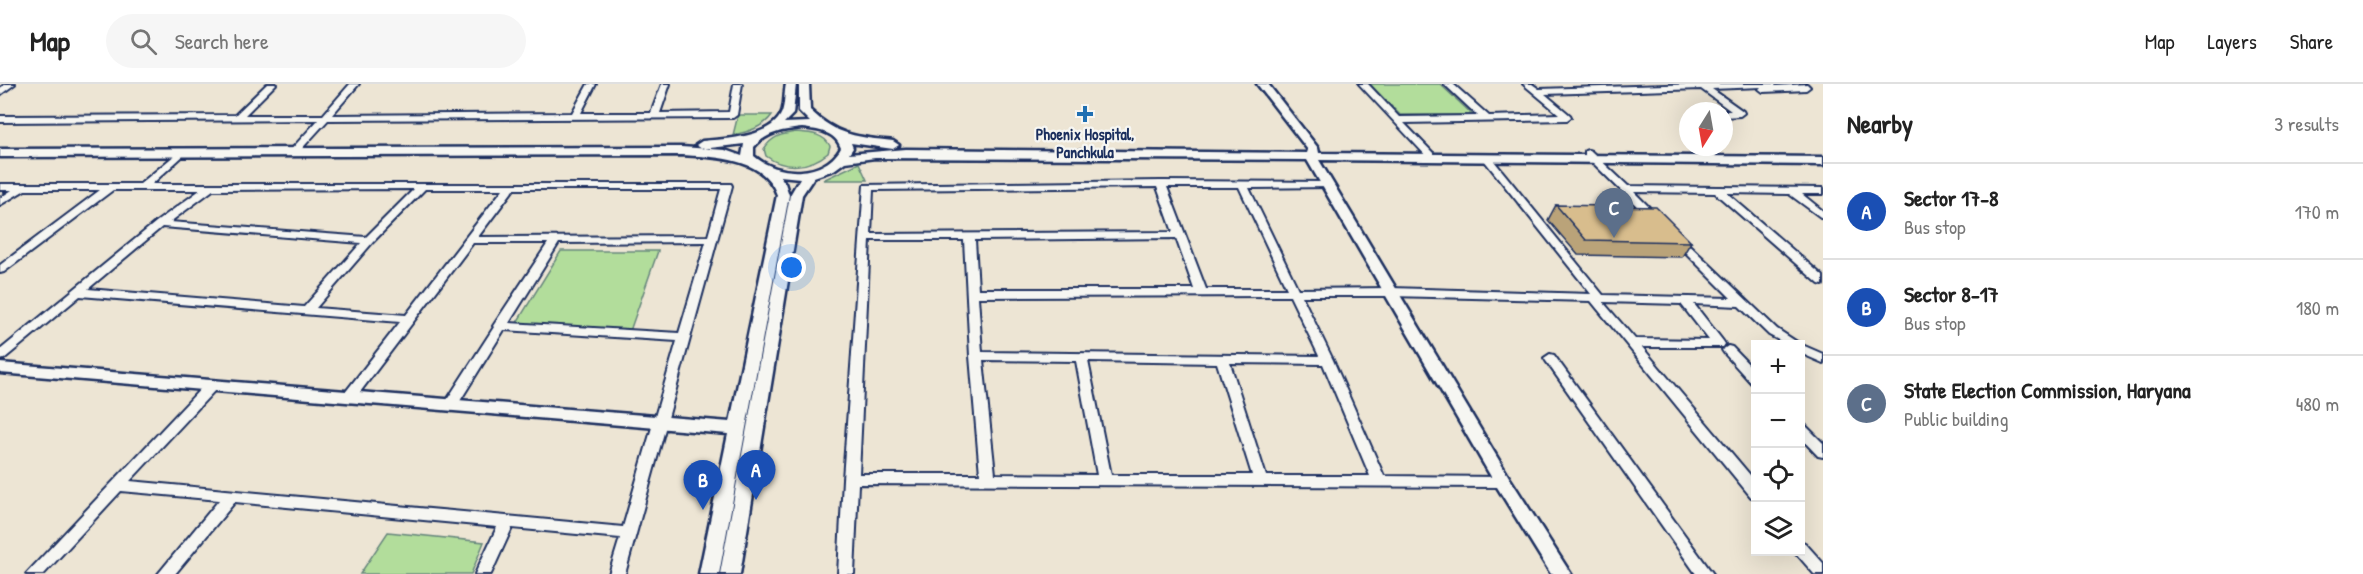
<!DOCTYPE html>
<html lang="en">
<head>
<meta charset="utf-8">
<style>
  :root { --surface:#fff; --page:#f6f6f6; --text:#222; --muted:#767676; --line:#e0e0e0; --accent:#b45309 }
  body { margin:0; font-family:"Patrick Hand",sans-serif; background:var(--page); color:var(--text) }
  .controls { position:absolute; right:18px; bottom:18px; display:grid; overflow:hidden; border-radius:0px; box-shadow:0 6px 24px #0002 }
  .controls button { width:54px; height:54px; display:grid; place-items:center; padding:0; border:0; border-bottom:2px solid var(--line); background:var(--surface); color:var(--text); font:30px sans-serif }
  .compass { position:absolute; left:1679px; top:18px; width:54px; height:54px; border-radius:50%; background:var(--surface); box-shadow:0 6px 24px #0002; rotate:191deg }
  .you { position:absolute; left:792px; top:184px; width:21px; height:21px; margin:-15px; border:4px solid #fff; border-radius:50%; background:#1a73e8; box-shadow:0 0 0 9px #1a73e833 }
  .badge { display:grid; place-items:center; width:39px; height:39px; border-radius:50%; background:var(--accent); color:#fff; font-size:20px; font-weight:700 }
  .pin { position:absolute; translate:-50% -50px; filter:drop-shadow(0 2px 3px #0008) }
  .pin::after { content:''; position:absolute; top:32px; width:21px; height:18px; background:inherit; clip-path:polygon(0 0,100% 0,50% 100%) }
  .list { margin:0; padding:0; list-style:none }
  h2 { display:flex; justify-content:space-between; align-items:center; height:78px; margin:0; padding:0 24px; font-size:26px }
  h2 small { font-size:20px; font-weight:400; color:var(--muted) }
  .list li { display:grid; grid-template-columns:39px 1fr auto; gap:18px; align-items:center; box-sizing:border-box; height:96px; padding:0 24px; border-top:2px solid var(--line) }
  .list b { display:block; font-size:22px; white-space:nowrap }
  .list p { margin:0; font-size:20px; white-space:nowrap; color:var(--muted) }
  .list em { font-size:20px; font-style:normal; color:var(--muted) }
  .icon { flex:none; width:33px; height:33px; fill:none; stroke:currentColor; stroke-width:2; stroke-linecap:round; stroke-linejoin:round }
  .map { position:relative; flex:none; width:1823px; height:490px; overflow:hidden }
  header { display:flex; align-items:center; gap:36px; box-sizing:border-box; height:84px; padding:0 30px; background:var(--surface); border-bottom:2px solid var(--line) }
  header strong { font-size:28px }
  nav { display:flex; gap:33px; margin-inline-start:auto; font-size:21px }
  .search { width:420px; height:54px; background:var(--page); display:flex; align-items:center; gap:15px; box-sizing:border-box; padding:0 21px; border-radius:33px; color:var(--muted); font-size:22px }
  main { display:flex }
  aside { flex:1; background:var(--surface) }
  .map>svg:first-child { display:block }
  .green { fill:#b2dd9b; stroke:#66867c; stroke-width:1.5 }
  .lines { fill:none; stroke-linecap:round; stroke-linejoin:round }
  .minor-casing { stroke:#1b2f5e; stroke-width:4 }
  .tertiary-casing { stroke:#1b2f5e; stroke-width:5 }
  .minor { fill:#f6f6f2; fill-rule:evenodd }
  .tertiary { fill:#f6f6f2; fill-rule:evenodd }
  .wall { fill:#baa379; stroke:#1b2f5e; stroke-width:1.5 }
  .building { fill:#d8bd8d; stroke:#1b2f5e; stroke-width:1.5 }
  .poi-dot { fill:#1f6fb2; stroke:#f6f6f2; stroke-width:2 }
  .labels { text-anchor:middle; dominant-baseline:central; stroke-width:4.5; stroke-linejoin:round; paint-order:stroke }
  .far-poi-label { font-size:16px; font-weight:bold; fill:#1b2f5e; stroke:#f6f6f2 }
</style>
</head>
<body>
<header>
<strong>Map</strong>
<div class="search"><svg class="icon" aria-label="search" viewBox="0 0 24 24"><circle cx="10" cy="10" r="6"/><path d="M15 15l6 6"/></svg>Search here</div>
<nav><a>Map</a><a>Layers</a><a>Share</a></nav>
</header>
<main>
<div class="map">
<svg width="1823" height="490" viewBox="0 0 1823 490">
  <rect width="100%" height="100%" fill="#ede5d4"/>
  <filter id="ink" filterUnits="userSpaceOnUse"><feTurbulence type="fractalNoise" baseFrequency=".0167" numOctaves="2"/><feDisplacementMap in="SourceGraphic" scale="12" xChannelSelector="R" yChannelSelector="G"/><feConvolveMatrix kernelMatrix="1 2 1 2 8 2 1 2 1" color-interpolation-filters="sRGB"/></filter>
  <g filter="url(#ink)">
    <g class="green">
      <polygon points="1370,0 1440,0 1473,31 1400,31"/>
      <path d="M738,31H772C763,44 747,48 733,51Z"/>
      <path d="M796,48C809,49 823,49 830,62L828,69C810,84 784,86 766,72L764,65C772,52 782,50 796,48Z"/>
      <polygon points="859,79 867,96 823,96"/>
      <polygon points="561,167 658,167 630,247 516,240"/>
      <polygon points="388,448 484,458 471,490 360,490"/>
    </g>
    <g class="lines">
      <g class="minor-casing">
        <g id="minor">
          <polygon points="6,0 15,0 0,11 0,4"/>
          <polygon points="267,0 276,0 245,31 323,31 350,0 359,0 332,31 572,29 588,0 596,0 581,29 651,29 662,0 670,0 660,29 729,28 734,0 742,0 737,31 733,34 328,36 296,71 293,72 288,69 318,36 0,38 0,32 235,31"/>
          <polygon points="1359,0 1368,0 1399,33 1478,32 1444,0 1453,0 1489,32 1559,30 1523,0 1532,0 1539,5 1697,0 1776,0 1775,2 1807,0 1810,3 1806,6 1763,8 1759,5 1761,3 1712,5 1743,27 1744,29 1740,32 1724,33 1724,27 1731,27 1701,5 1545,10 1570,31 1571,33 1567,36 1404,39 1436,72 1438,74 1433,77 1430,76"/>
          <path d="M181,66L186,69L184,71L152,100H731L732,102L625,490H609L620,454L512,444L491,490H475L497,443L235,418L175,490H158L219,416L121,407L44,490H26L206,299H216L217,302L216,305L130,397L623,443L677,257L504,246L455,325H445L443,322L494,243L493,242L548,159H473L354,316H344L343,313L344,310L400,238L80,212L4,275L0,276V266L156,138L200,106H113L4,188L0,189V181L100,106H25L0,121V114L12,106H0V100H140ZM414,105L366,153L170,138L213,106ZM425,105H503L406,231L316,224L373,158ZM514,105H721L708,152L478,153ZM162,143L361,159L304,223L88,205ZM706,158L679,249L509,239L559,159Z"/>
          <polygon points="1588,66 1591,67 1628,102 1823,104 1823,110 1802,110 1823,127 1823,135 1789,110 1727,109 1823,192 1823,201 1819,200 1715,109 1634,108 1659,133 1658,135 1650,135 1585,71 1585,67"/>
          <path d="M1487,71L1490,72L1603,211L1731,214L1670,153L1675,150L1679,151L1777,245L1800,260L1823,270V279L1800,269V260H1786L1769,251L1739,222L1694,220L1723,257L1725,260L1723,263H1642L1756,398V414L1751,413L1591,217L1391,212H1302L1333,276L1384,392L1503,393L1508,394L1510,398L1508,402L1503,403L858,400L854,490H838L843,395L864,101L1161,97L1327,98L1331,99V103L1249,104L1298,205L1391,204L1591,210L1484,76L1482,74ZM1157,103L1173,148L871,150L873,106ZM1167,103H1239L1287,205H1206ZM1176,154L1194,205H978L975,156ZM870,156H964L970,272L980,390H859ZM1290,212L1319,272L982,268L978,213ZM1603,218L1681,220L1709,256L1635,255ZM983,276L1076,277L1097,391L995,390ZM1088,277L1217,279L1252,391H1111ZM1230,279L1323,280L1370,392H1266Z"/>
          <polygon points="1728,262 1732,263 1756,288 1756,300 1751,299 1724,269 1722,266"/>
          <polygon points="1550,270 1554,271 1713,490 1696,490 1546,277 1544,274"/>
          <polygon points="1800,339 1805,341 1823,359 1823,373 1818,372 1800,353"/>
          <polygon points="1800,457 1805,459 1823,479 1823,490 1814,490 1795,468 1800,468"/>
        </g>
      </g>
      <g class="tertiary-casing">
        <path id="tertiary" d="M786,0H796L793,30L784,39L810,38L799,27V0H809L810,26C837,52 858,53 893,57L899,61L893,65L851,59L853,64L849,70L906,65L1307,69L1308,66L1257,0H1268L1318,64L1319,69L1823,73V81L1319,76L1509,393L1571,490H1551L1497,403L1307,76L875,74L845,78L834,86L814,93L802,111L740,490H720L790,111L800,94L780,92L785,99L789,111L719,490H699L728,350L0,289V279L730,338L777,111C764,73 715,73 681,71L0,73V65L681,63L725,66L742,72L744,60L702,65L696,61L702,57C725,55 772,54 782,28C785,20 784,9 786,0ZM802,44C818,46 835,47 841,64C824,94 778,93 754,72V63C767,48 784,46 802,44Z"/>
      </g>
      <use href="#minor" class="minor"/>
      <use href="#tertiary" class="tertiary"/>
    </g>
    <polygon class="wall" points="1556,121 1691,158 1682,173 1578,171 1548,136"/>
    <polygon class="building" points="1556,121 1656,123 1691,158 1586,156"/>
  </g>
  <path class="poi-dot" d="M1082 21h6v6h6v6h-6v6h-6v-6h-6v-6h6z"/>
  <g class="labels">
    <g class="far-poi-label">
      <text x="1085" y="50">Phoenix Hospital,<tspan x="1085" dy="18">Panchkula</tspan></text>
    </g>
  </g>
</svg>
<div class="controls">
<button>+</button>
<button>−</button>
<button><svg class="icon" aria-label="locate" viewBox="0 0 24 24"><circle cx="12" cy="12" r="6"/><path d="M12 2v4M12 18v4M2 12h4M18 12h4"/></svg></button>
<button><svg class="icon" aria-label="layers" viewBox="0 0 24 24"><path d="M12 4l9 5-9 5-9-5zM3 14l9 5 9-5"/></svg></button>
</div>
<svg class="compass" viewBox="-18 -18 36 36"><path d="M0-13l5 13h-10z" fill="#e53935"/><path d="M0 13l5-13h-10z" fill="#767676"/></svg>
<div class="you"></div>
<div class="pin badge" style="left:756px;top:416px;background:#1a4fb4">A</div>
<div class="pin badge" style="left:703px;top:426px;background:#1a4fb4">B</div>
<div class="pin badge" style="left:1614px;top:154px;background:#5c6f8a">C</div>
</div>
<aside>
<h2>Nearby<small>3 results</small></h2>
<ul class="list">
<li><span class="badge" style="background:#1a4fb4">A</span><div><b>Sector 17-8</b><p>Bus stop</p></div><em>170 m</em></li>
<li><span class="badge" style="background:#1a4fb4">B</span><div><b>Sector 8-17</b><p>Bus stop</p></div><em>180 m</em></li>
<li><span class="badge" style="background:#5c6f8a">C</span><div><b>State Election Commission, Haryana</b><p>Public building</p></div><em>480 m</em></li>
</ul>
</aside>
</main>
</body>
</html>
